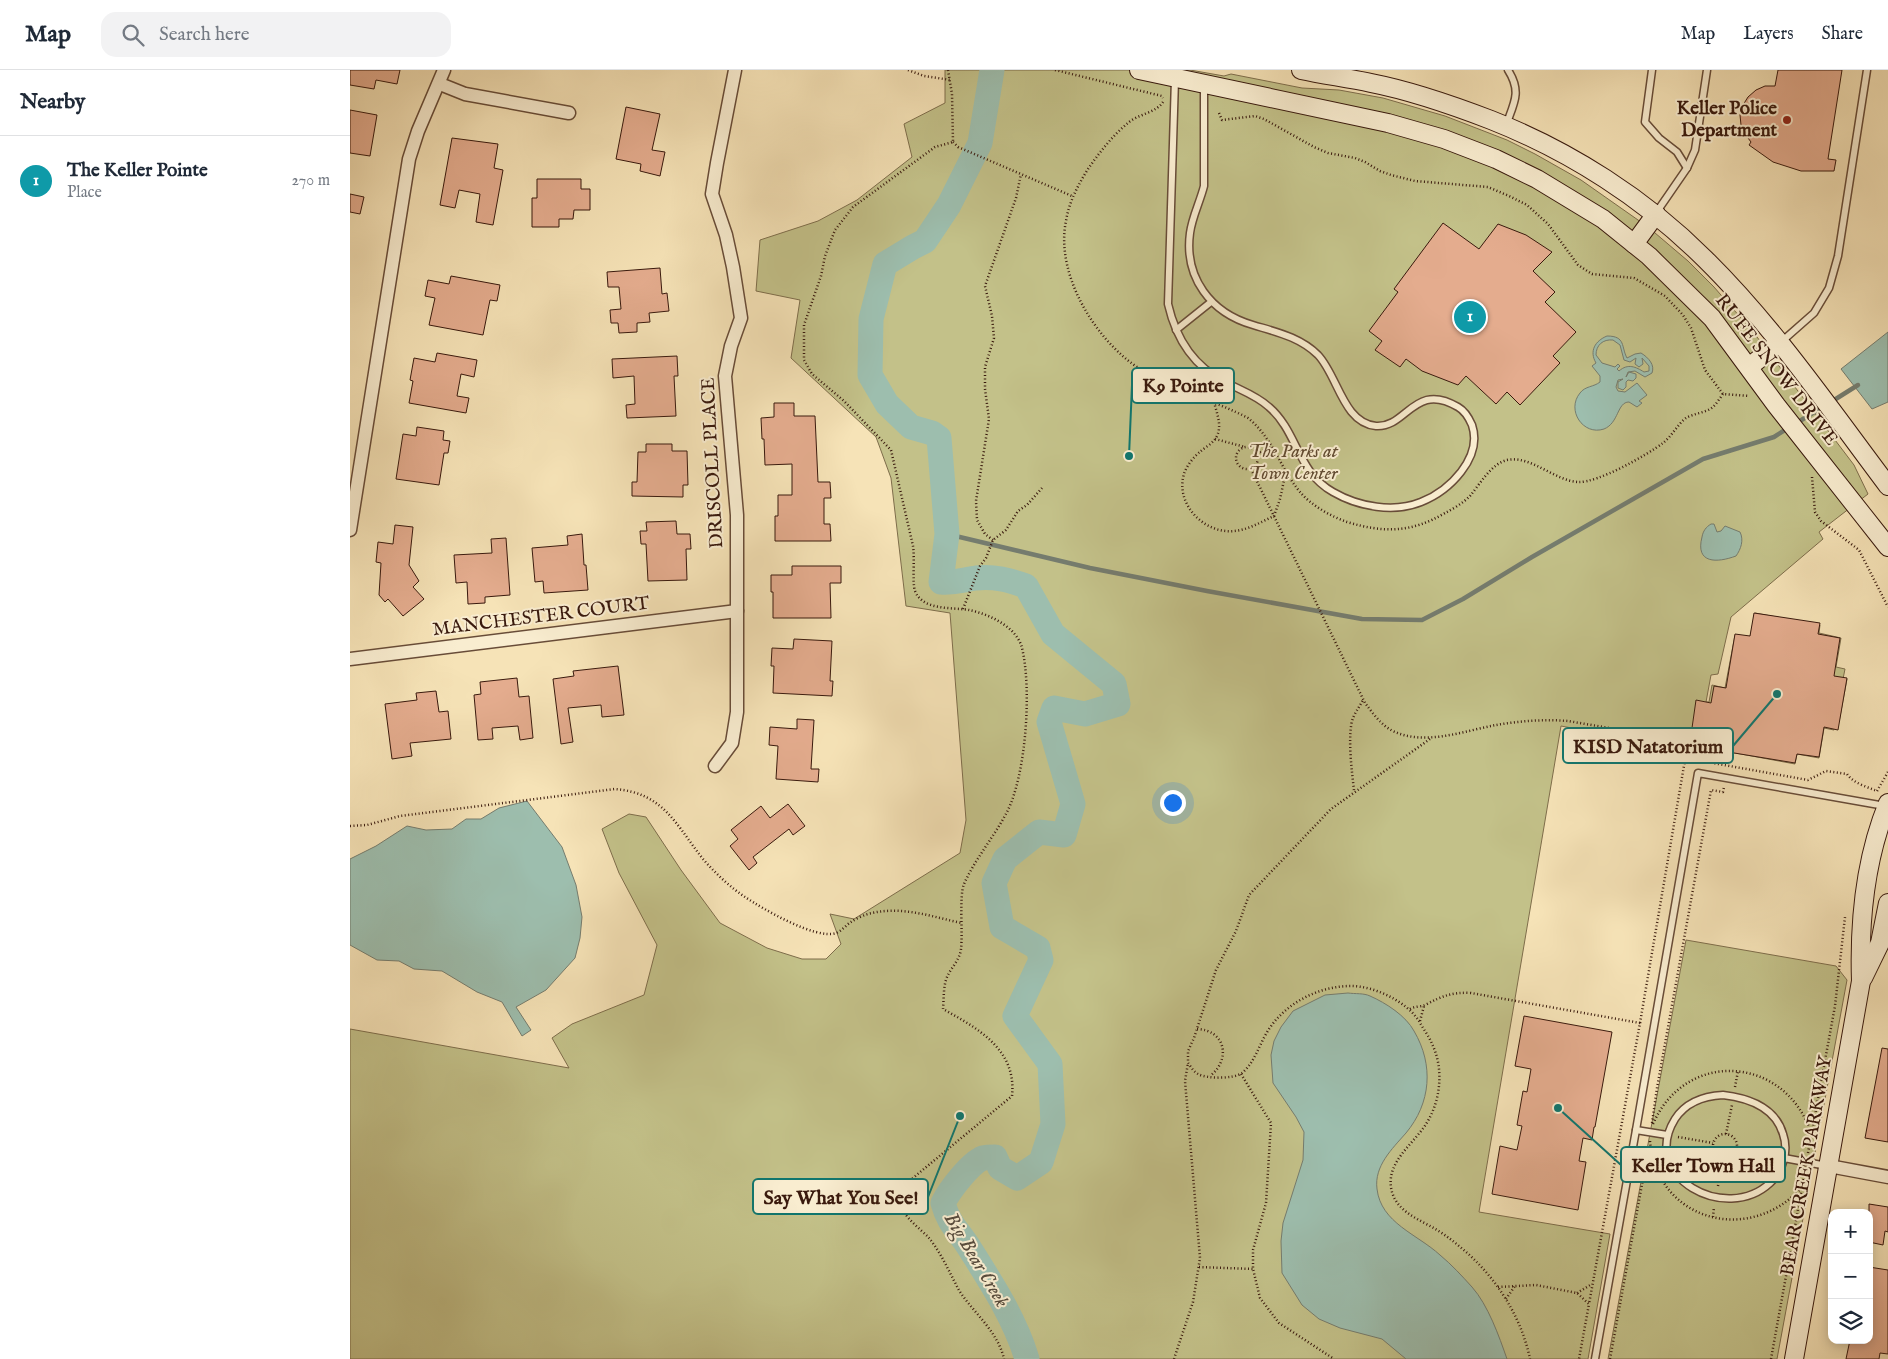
<!DOCTYPE html>
<html lang="en">
<head>
<meta charset="utf-8">
<style>
  :root { --surface:#fff; --page:#f2f2f3; --text:#1f2937; --muted:#747a83; --line:#e0e1e3; --accent:#8f2418 }
  body { margin:0; font-family:"IM FELL English",serif; background:var(--page); color:var(--text) }
  .controls { position:absolute; right:15px; bottom:15px; display:grid; overflow:hidden; border-radius:10px; box-shadow:0 2px 12px #0003 }
  .controls button { width:45px; height:45px; display:grid; place-items:center; padding:0; border:0; border-bottom:1px solid var(--line); background:var(--surface); color:var(--text); font:25px sans-serif }
  .you { position:absolute; left:822px; top:732px; width:18px; height:18px; margin:-12px; border:4px solid #fff; border-radius:50%; background:#1a73e8; box-shadow:0 0 0 8px #1a73e833 }
  .badge { display:grid; place-items:center; width:32px; height:32px; border-radius:50%; background:var(--accent); color:#fff; font-size:16px; font-weight:700 }
  .pin { position:absolute; translate:-50% -50%; border:2px solid #fff; box-shadow:0 1px 5px #0006 }
  .list { margin:0; padding:0; list-style:none }
  h2 { display:flex; justify-content:space-between; align-items:center; height:65px; margin:0; padding:0 20px; font-size:21px }
  h2 small { font-size:16px; font-weight:400; color:var(--muted) }
  .list li { display:grid; grid-template-columns:32px 1fr auto; gap:15px; align-items:center; box-sizing:border-box; height:90px; padding:0 20px; border-top:1px solid var(--line) }
  .list b { display:block; font-size:19px; white-space:nowrap }
  .list p { margin:0; font-size:16px; white-space:nowrap; color:var(--muted) }
  .list em { font-size:16px; font-style:normal; color:var(--muted) }
  .icon { flex:none; width:28px; height:28px; fill:none; stroke:currentColor; stroke-width:2; stroke-linecap:round; stroke-linejoin:round }
  .map { position:relative; flex:none; width:1538px; height:1289px; overflow:hidden }
  header { display:flex; align-items:center; gap:30px; box-sizing:border-box; height:70px; padding:0 25px; background:var(--surface); border-bottom:1px solid var(--line) }
  header strong { font-size:24px }
  nav { display:flex; gap:28px; margin-inline-start:auto; font-size:18px }
  .search { width:350px; height:45px; background:var(--page); display:flex; align-items:center; gap:12px; box-sizing:border-box; padding:0 18px; border-radius:15px; color:var(--muted); font-size:19px }
  main { display:flex }
  aside { flex:1; background:var(--surface) }
  .map>svg:first-child { display:block }
  .green { fill:#c3c189; stroke:#7e6d4b }
  .water { fill:#9dbeae; stroke:#757c6e; fill-rule:evenodd }
  .lines { fill:none; stroke-linecap:round; stroke-linejoin:round }
  .stream { stroke:#757c6e; stroke-width:4.5 }
  .river { stroke:#9dbeae; stroke-width:25 }
  .building { fill:#e4ac8e; stroke:#39190d }
  .service-casing { stroke:#684c38; stroke-width:9 }
  .minor-casing { stroke:#684c38; stroke-width:15 }
  .secondary-casing { stroke:#39190d; stroke-width:20 }
  .path { stroke:#39190d; stroke-width:2.5; stroke-dasharray:1 2.5; stroke-linecap:butt }
  .service { stroke:#f9edd0; stroke-width:6 }
  .minor { stroke:#f9edd0; stroke-width:12 }
  .secondary { stroke:#f9edd0; stroke-width:18 }
  .poi-dot { fill:#8f2418; stroke:#f9edd0; stroke-width:2 }
  .labels { text-anchor:middle; dominant-baseline:central; stroke-width:4; stroke-linejoin:round; paint-order:stroke }
  .poi-label { font-size:19px; font-weight:bold; fill:#39190d; stroke:#f9edd0; text-anchor:end }
  .street-label { font-size:19px; fill:#39190d; stroke:#f9edd0 }
  .park-label { font-size:19px; font-style:italic; fill:#624b32; stroke:#f9edd0 }
  .water-label { font-size:20px; font-style:italic; fill:#574b3d; stroke:#f9edd0 }
  .leader { fill:none; stroke:#0f766e; stroke-width:2 }
  .callout-dot { fill:#0f766e; stroke:#f9edd0; stroke-width:2 }
  .callout { fill:#f9edd0; stroke:#0f766e; stroke-width:2 }
  .callout-label { font-size:20px; text-anchor:middle; font-weight:bold; fill:#39190d }
</style>
</head>
<body>
<header>
<strong>Map</strong>
<div class="search"><svg class="icon" aria-label="search" viewBox="0 0 24 24"><circle cx="10" cy="10" r="6"/><path d="M15 15l6 6"/></svg>Search here</div>
<nav><a>Map</a><a>Layers</a><a>Share</a></nav>
</header>
<main>
<aside>
<h2>Nearby<small></small></h2>
<ul class="list">
<li><span class="badge" style="background:#0f9aa8">1</span><div><b>The Keller Pointe</b><p>Place</p></div><em>270 m</em></li>
</ul>
</aside>
<div class="map">
<svg width="1538" height="1289" viewBox="0 0 1538 1289">
  <rect width="100%" height="100%" fill="#f6e3b7"/>
  <filter id="stains"><feTurbulence type="fractalNoise" baseFrequency=".004" numOctaves="4"/><feColorMatrix values="0 0 0 0 .2 0 0 0 0 .09 0 0 0 0 .02 0 0 0 .5 -.17"/></filter>
  <radialGradient id="worn" r=".72"><stop offset=".6" stop-color="#630" stop-opacity="0"/><stop offset="1" stop-color="#630" stop-opacity=".3"/></radialGradient>
  <g class="green">
    <polygon points="595,0 840,0 874,6 881,4 952,18 989,20 1033,28 1095,46 1157,70 1185,84 1231,110 1298,157 1338,191 1364,217 1404,263 1504,395 1518,424 1469,462 1473,469 1381,547 1368,604 1361,605 1356,632 1359,632 1362,615 1375,618 1385,565 1400,567 1405,543 1470,555 1469,563 1491,568 1486,597 1495,599 1493,609 1497,609 1489,652 1486,651 1484,660 1474,658 1469,688 1447,684 1445,694 1380,682 1379,684 1365,681 1365,679 1348,676 1346,681 1211,656 1129,1142 1260,1164 1238,1289 0,1289 0,959 219,998 202,968 222,954 294,925 307,875 269,803 252,759 279,744 296,747 331,800 370,853 417,878 452,889 476,889 491,874 480,844 504,849 610,783 616,750 600,543 556,536 541,408 526,367 441,288 450,230 406,221 410,170 468,151 507,130 562,87 554,54 595,33"/>
    <polygon points="1336,870 1486,896 1497,910 1427,1289 1258,1289"/>
  </g>
  <g class="water">
    <polygon points="1538,262 1538,332 1522,339 1491,299"/>
    <path d="M1257,266C1276,266 1271,277 1277,288L1285,284L1291,283C1299,288 1305,295 1302,303L1295,307L1285,301L1278,302L1276,307L1279,302L1286,304V308L1283,311L1278,310L1276,312V317L1273,320L1268,318V312L1273,309L1268,310L1266,317L1268,321L1275,322L1287,313L1297,325L1289,331L1292,333L1287,337L1279,332C1267,332 1269,353 1254,359C1233,366 1216,340 1230,323C1235,316 1244,317 1250,312V306L1242,296L1246,293C1239,281 1245,271 1257,266ZM1263,270L1270,275L1274,290L1280,292L1286,288L1285,294L1289,297L1293,294L1292,288L1299,296V301L1294,302C1286,297 1278,293 1269,301L1267,299L1270,296L1268,294L1265,297L1252,293L1246,285C1246,275 1253,269 1263,270Z"/>
    <path d="M1361,454H1364L1367,462L1371,461L1375,456L1390,462C1394,470 1391,479 1386,486C1367,493 1345,494 1352,467C1353,461 1356,457 1361,454Z"/>
    <polygon points="177,731 212,777 226,815 232,847 230,868 225,888 196,920 166,937 181,960 172,966 152,932 127,922 92,901 64,899 49,891 27,890 0,875 0,789 26,776 57,756 76,760 102,759 116,749 131,749 149,738"/>
    <path d="M998,923C1005,924 1014,923 1020,926C1036,933 1056,946 1064,961C1084,995 1081,1033 1056,1063C1042,1079 1024,1096 1027,1119C1031,1153 1067,1164 1090,1185C1102,1195 1112,1206 1122,1217C1138,1235 1149,1266 1157,1289H1056L1032,1269L990,1258L969,1249L952,1235L932,1203L931,1171L933,1153L953,1090L954,1062L946,1047L923,1013L921,985L924,971L931,957L943,941L975,925Z"/>
  </g>
  <g class="lines">
    <g class="stream">
      <polyline points="1481,332 1508,315"/>
      <polyline points="1445,354 1474,336"/>
      <polyline points="597,464 740,498 857,521 1012,549 1072,550 1113,529 1182,487 1353,389 1424,367 1438,358"/>
    </g>
    <path class="river" d="M642,0L630,73L599,135L575,171L563,177L535,194L521,249L520,305L537,334L561,357L582,363L589,368L597,464L591,512C606,513 612,510 626,508C644,506 659,510 676,516L703,564L764,614L768,634L735,644L704,638L699,652L723,734L714,765L689,762L655,789L644,813L652,857L688,878L691,890L665,946L700,994L703,1054L691,1092L667,1108L650,1098L645,1087C642,1087 637,1087 633,1088C620,1093 599,1121 593,1133C599,1155 609,1161 620,1179C642,1214 665,1249 677,1289"/>
  </g>
  <g class="building">
    <polygon points="0,0 50,0 47,14 26,10 24,19 0,15"/>
    <polygon points="1428,0 1492,0 1478,89 1486,90 1484,101 1451,101 1423,92 1399,75 1401,72 1395,64 1391,55 1390,45 1393,35 1398,27 1406,20 1415,16 1425,16"/>
    <polygon points="276,37 310,44 302,80 315,82 310,106 290,101 291,94 266,89"/>
    <polygon points="0,40 27,45 20,86 0,83"/>
    <polygon points="102,68 148,74 144,98 153,100 143,155 126,152 130,124 109,120 105,138 90,135"/>
    <polygon points="187,109 231,109 231,119 240,119 240,140 224,140 223,149 209,149 209,157 182,157 182,128 187,128"/>
    <polygon points="0,124 14,127 10,144 0,142"/>
    <polygon points="1093,153 1129,179 1148,154 1176,165 1202,182 1183,201 1205,222 1195,232 1226,262 1203,286 1210,293 1170,335 1157,322 1146,334 1116,306 1108,315 1072,301 1056,289 1050,297 1025,280 1032,271 1019,261 1048,222 1044,219"/>
    <polygon points="310,198 312,224 317,223 319,241 299,243 300,252 287,253 287,262 269,263 268,253 261,253 260,240 271,239 269,217 258,217 257,202"/>
    <polygon points="101,206 150,215 147,231 140,230 133,265 79,255 85,228 75,226 78,210 99,214"/>
    <polygon points="87,283 127,290 124,307 111,304 107,326 119,328 116,343 59,333 63,311 60,310 64,288 85,292"/>
    <polygon points="327,286 328,306 324,306 326,346 277,348 276,335 285,334 284,306 263,308 262,289"/>
    <polygon points="424,333 444,333 444,346 465,346 468,412 480,412 481,428 474,428 474,454 480,454 481,471 425,471 425,446 428,446 428,425 442,425 442,394 415,395 414,369 412,369 411,348 424,347"/>
    <polygon points="67,357 94,361 93,370 100,371 98,383 94,383 89,415 46,409 53,364 66,366"/>
    <polygon points="296,374 322,374 322,381 337,381 338,415 333,415 333,427 282,426 282,412 287,412 288,382 296,382"/>
    <polygon points="326,451 327,464 340,464 341,479 336,479 337,510 298,511 296,474 291,474 290,461 297,461 296,452"/>
    <polygon points="45,455 63,457 59,495 69,511 63,517 74,529 53,546 38,529 35,532 29,525 31,493 26,492 28,472 43,474"/>
    <polygon points="232,464 234,495 236,495 238,520 194,523 193,511 185,512 182,478 218,475 217,466"/>
    <polygon points="156,468 160,525 135,527 135,533 118,534 117,512 106,513 104,485 142,483 141,469"/>
    <polygon points="442,496 491,496 491,513 480,513 481,548 423,548 423,522 421,522 421,505 442,505"/>
    <polygon points="1404,543 1470,553 1468,564 1490,568 1484,606 1497,608 1488,660 1474,657 1469,687 1447,684 1445,693 1366,680 1366,679 1347,676 1349,666 1341,665 1346,630 1361,633 1364,616 1376,618 1385,564 1400,566"/>
    <polygon points="444,569 482,571 480,611 483,611 482,626 423,623 424,596 421,596 422,578 443,579"/>
    <polygon points="268,596 274,645 252,647 251,635 218,638 223,672 211,674 203,609 224,606 223,601"/>
    <polygon points="167,608 169,627 179,626 183,668 170,670 168,656 142,658 143,669 128,670 124,625 131,624 130,612"/>
    <polygon points="86,621 89,642 98,641 101,669 60,673 62,686 42,689 35,634 67,630 66,623"/>
    <polygon points="447,649 464,650 461,699 469,699 468,712 426,709 428,676 419,675 420,657 447,659"/>
    <polygon points="438,734 455,756 443,765 439,759 403,787 407,793 399,800 380,776 388,769 381,760 411,736 420,748"/>
    <polygon points="1174,946 1262,962 1245,1057 1244,1057 1242,1070 1233,1068 1229,1091 1236,1092 1228,1140 1142,1124 1150,1076 1167,1080 1172,1056 1167,1055 1173,1021 1177,1022 1181,999 1165,996"/>
    <polygon points="1532,978 1538,979 1538,1072 1515,1068"/>
    <polygon points="1519,1134 1538,1137 1538,1162 1535,1161 1533,1175 1519,1172"/>
    <polygon points="1519,1197 1538,1200 1538,1284 1530,1283 1529,1289 1496,1289 1500,1270 1519,1270"/>
  </g>
  <g class="lines">
    <g class="service-casing">
      <g id="service">
        <polyline points="1302,0 1295,52 1309,68 1327,82 1337,98"/>
        <path d="M825,9L818,234C826,269 843,296 875,312C890,320 906,325 919,337C948,362 947,402 983,422C1009,437 1044,443 1071,432C1099,421 1133,388 1122,355C1119,348 1115,341 1108,337C1064,311 1057,358 1026,356C993,353 988,306 968,285C950,267 926,262 903,255C861,243 834,208 840,163C842,147 850,132 854,116V15"/>
        <path d="M1156,55C1164,33 1172,22 1158,0"/>
        <polyline points="1306,143 1337,98 1345,80 1357,0"/>
        <polyline points="826,260 861,232"/>
        <polyline points="1430,273 1464,243 1479,218 1488,186 1517,0"/>
        <path d="M1373,1025C1399,1028 1425,1037 1433,1064C1439,1081 1433,1101 1420,1113C1376,1154 1289,1107 1325,1049C1336,1032 1354,1026 1373,1025Z"/>
        <polyline points="1317,1065 1286,1060 1348,703 1535,736"/>
        <polyline points="1434,1088 1477,1096"/>
        <polyline points="1245,1289 1286,1060"/>
      </g>
    </g>
    <g class="minor-casing">
      <g id="minor">
        <polyline points="90,14 115,24 219,43"/>
        <polyline points="0,460 59,89 68,61 94,0"/>
        <polyline points="0,589 387,541"/>
        <polyline points="365,696 382,673 387,642 387,445 375,306 381,276 391,248 383,197 376,165 362,124 367,93 385,0"/>
        <polyline points="1479,1096 1538,1107"/>
      </g>
    </g>
    <g class="secondary-casing">
      <g id="secondary">
        <polyline points="789,0 1038,53 1094,69 1146,89 1187,109 1253,149 1299,186 1362,248 1426,335 1538,477"/>
        <path d="M951,0C974,5 998,8 1021,13C1062,21 1102,35 1141,50C1220,81 1295,129 1355,189C1424,257 1480,339 1538,416"/>
        <polyline points="1284,174 1306,144"/>
        <polyline points="1399,297 1429,273"/>
        <polyline points="1513,908 1530,873 1538,833"/>
        <path d="M1444,1289L1511,911C1509,851 1515,789 1538,733"/>
      </g>
    </g>
    <g class="path">
      <polyline points="558,0 574,6 601,10"/>
      <path d="M598,0L602,24L603,72L585,77L503,137L485,160L475,186L471,206L454,255V290L462,304L494,331L541,380L563,476C565,488 562,512 565,521C573,541 602,537 619,540C639,544 667,557 672,578C682,619 676,705 657,742C644,767 625,789 614,814C609,826 613,864 611,879C610,889 602,897 598,905C593,914 594,929 593,939C627,958 667,979 662,1026L563,1108C558,1114 551,1122 551,1132C552,1147 570,1158 579,1168C592,1184 600,1204 610,1222C625,1244 648,1262 654,1289"/>
      <polyline points="705,0 812,26 813,28"/>
      <path d="M813,32C806,43 788,44 778,53C763,65 749,83 738,99C728,115 719,132 716,151C705,204 745,269 787,297C821,320 862,329 898,348C923,368 930,398 950,422C961,435 980,446 997,452C1034,463 1061,463 1095,443C1103,439 1113,433 1120,426C1130,414 1141,394 1157,390C1181,385 1205,411 1228,412C1248,413 1297,385 1313,373C1322,366 1327,355 1336,348C1344,343 1357,343 1364,336C1367,333 1370,328 1373,324"/>
      <polyline points="869,43 872,50 905,46 914,49 964,77 978,83 1005,88 1015,92 1030,101 1041,105 1065,111 1138,117 1159,126 1177,135 1198,154 1228,195 1242,204 1284,208 1315,226 1333,245 1341,258 1355,300 1373,324 1399,326"/>
      <polyline points="603,72 608,77 722,126"/>
      <path d="M864,332C867,344 872,355 867,366C863,374 855,377 850,382C844,386 836,397 834,404C825,434 854,464 884,461C898,460 911,452 924,446L930,429L936,401"/>
      <polyline points="865,369 895,377"/>
      <circle cx="897" cy="388" r="11"/>
      <polyline points="907,384 922,376"/>
      <path d="M901,399L1015,633C1022,642 1030,654 1041,660C1073,677 1113,661 1146,655C1169,651 1195,649 1218,651L1312,667L1325,680L1346,690L1458,710L1476,701L1497,704C1503,713 1517,717 1527,721"/>
      <polyline points="1462,407 1465,442 1471,451 1509,480 1538,537"/>
      <polyline points="643,470 635,464 627,450 626,431 639,349 635,319 635,297 644,268 642,246 635,216 666,128 671,104"/>
      <polyline points="613,539 630,496 636,488 643,470 656,460 668,441 677,435 692,418"/>
      <path d="M1080,669L981,739L899,825L886,861L866,900L844,968L838,981V993C841,997 844,1002 848,1004C857,1009 884,1009 892,1003C904,993 908,978 916,964C932,935 967,916 1001,916C1024,916 1056,931 1069,951C1073,959 1079,966 1082,974C1094,998 1091,1031 1076,1054C1063,1075 1034,1093 1042,1122C1048,1143 1071,1150 1087,1160C1095,1165 1102,1170 1109,1176C1144,1204 1171,1245 1180,1289"/>
      <path d="M1004,720C1002,703 997,664 1003,648C1006,641 1010,636 1013,630"/>
      <polyline points="1527,721 1538,702"/>
      <path d="M0,756L17,755L50,746L265,719C314,723 326,755 353,789C365,803 380,817 395,827C413,839 466,870 486,863C492,861 496,855 501,852C507,848 516,844 522,843C554,836 582,847 612,853"/>
      <path d="M1060,939C1065,936 1071,937 1075,935C1092,926 1102,922 1121,923L1290,953L1239,1234"/>
      <polyline points="1070,951 1074,936"/>
      <polyline points="1290,953 1336,684"/>
      <path d="M847,959C876,960 881,990 860,1006"/>
      <polyline points="891,1004 921,1053 916,1133 903,1180 903,1199 910,1228 929,1253 984,1289"/>
      <polyline points="1385,1017 1388,1001"/>
      <polyline points="1302,1053 1307,1018 1361,720 1373,722 1374,717"/>
      <path d="M1303,1054C1336,978 1436,986 1461,1063"/>
      <circle cx="1375" cy="1076" r="12"/>
      <polyline points="1376,1064 1382,1035"/>
      <polyline points="1328,1067 1363,1073"/>
      <path d="M1300,1071C1307,1152 1401,1176 1453,1116"/>
      <polyline points="1387,1079 1425,1086"/>
      <polyline points="1458,1083 1485,936 1495,847"/>
      <polyline points="1368,1116 1373,1088"/>
      <polyline points="1363,1147 1364,1137"/>
      <polyline points="849,1197 903,1199"/>
      <polyline points="1148,1217 1186,1215 1227,1223 1239,1234 1229,1289"/>
      <polyline points="1227,1223 1242,1214"/>
      <polyline points="1156,1229 1165,1216"/>
      <polyline points="824,1289 843,1232 850,1188 835,1011 838,993"/>
      <polyline points="1260,1289 1299,1076"/>
      <polyline points="1421,1289 1455,1101"/>
    </g>
    <use href="#service" class="service"/>
    <use href="#minor" class="minor"/>
    <use href="#secondary" class="secondary"/>
  </g>
  <circle class="poi-dot" cx="1437" cy="50" r="5"/>
  <g class="labels">
    <g class="poi-label">
      <text x="1427" y="39">Keller Police<tspan x="1427" dy="22">Department</tspan></text>
    </g>
    <g class="street-label">
      <text transform="translate(1426 300) rotate(52)">RUFE SNOW DRIVE</text>
      <text transform="translate(363 393) rotate(-93)">DRISCOLL PLACE</text>
      <text transform="translate(191 547) rotate(-7)">MANCHESTER COURT</text>
      <text transform="translate(1457 1096) rotate(-80)">BEAR CREEK PARKWAY</text>
    </g>
    <g class="park-label">
      <text x="943" y="382">The Parks at<tspan x="943" dy="22">Town Center</tspan></text>
    </g>
    <g class="water-label">
      <text transform="translate(626 1190) rotate(59)">Big Bear Creek</text>
    </g>
  </g>
  <path class="leader" d="M779 386L782 315M1427 624L1383 676M1208 1038L1271 1095M610 1046L578 1127"/>
  <g class="callout-dot">
    <circle cx="779" cy="386" r="5"/>
    <circle cx="1427" cy="624" r="5"/>
    <circle cx="1208" cy="1038" r="5"/>
    <circle cx="610" cy="1046" r="5"/>
  </g>
  <g class="callout">
    <rect x="782" y="298" width="102" height="35" rx="5"/>
    <rect x="1213" y="658" width="170" height="35" rx="5"/>
    <rect x="1271" y="1077" width="164" height="35" rx="5"/>
    <rect x="403" y="1109" width="175" height="35" rx="5"/>
  </g>
  <g class="callout-label">
    <text x="833" y="322">K9 Pointe</text>
    <text x="1298" y="683">KISD Natatorium</text>
    <text x="1353" y="1102">Keller Town Hall</text>
    <text x="491" y="1134">Say What You See!</text>
  </g>
  <rect width="100%" height="100%" filter="url(#stains)"/>
  <rect width="100%" height="100%" fill="url(#worn)"/>
</svg>
<div class="controls">
<button>+</button>
<button>−</button>
<button><svg class="icon" aria-label="layers" viewBox="0 0 24 24"><path d="M12 4l9 5-9 5-9-5zM3 14l9 5 9-5"/></svg></button>
</div>
<div class="you"></div>
<div class="pin badge" style="left:1120px;top:247px;background:#0f9aa8">1</div>
</div>
</main>
</body>
</html>
